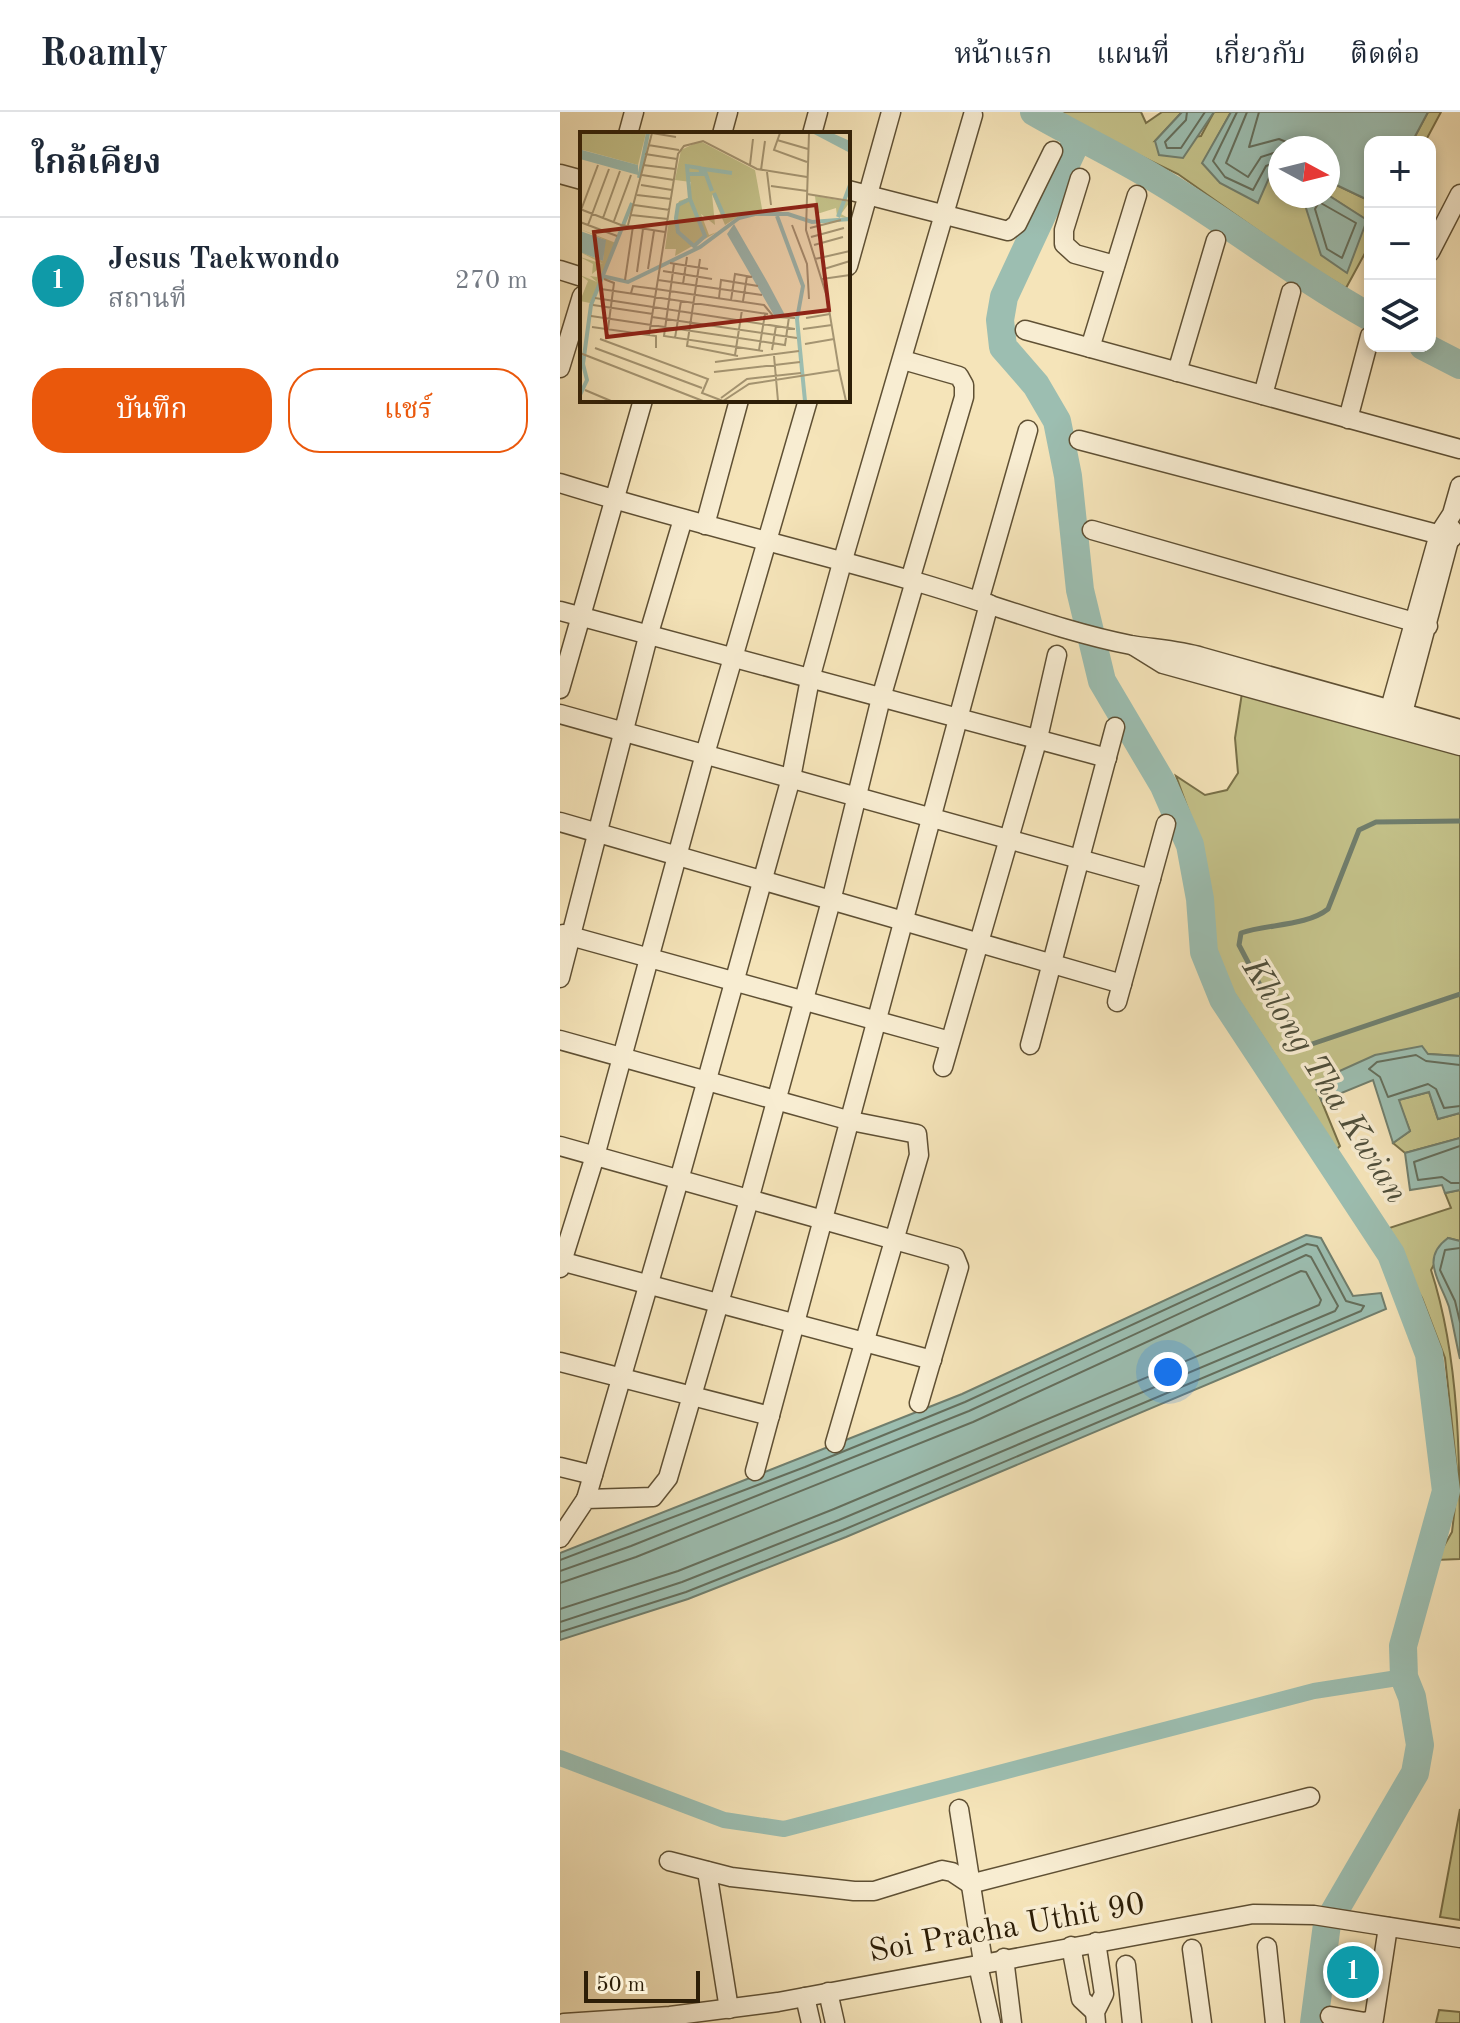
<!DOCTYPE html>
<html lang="th">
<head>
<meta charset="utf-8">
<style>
  :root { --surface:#fff; --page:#f2f2f3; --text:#1f2937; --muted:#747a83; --line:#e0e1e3; --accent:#ea580c }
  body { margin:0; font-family:"Old Standard TT","Noto Serif Thai",serif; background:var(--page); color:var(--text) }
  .controls { position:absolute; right:24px; top:24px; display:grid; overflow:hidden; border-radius:16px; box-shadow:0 4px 12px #0003 }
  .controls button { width:72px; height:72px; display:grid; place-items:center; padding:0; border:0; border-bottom:2px solid var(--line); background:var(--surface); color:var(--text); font:40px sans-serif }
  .compass { position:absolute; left:708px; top:24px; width:72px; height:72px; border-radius:50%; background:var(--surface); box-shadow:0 4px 12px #0003; rotate:97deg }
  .scale { position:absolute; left:24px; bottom:20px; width:116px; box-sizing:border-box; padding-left:8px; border:4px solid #2d1e07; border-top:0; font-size:22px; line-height:28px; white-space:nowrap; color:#2d1e07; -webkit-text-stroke:6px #f8edd2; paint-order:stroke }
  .you { position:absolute; left:608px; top:1260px; width:28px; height:28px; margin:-20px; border:6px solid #fff; border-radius:50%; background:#1a73e8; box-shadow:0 0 0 12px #1a73e833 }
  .badge { display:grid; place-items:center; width:52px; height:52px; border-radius:50%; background:var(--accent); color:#fff; font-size:26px; font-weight:700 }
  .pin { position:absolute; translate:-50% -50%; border:4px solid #fff; box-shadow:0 2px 8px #0006 }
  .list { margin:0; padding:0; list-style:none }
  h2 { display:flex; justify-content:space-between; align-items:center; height:104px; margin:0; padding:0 32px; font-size:34px }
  h2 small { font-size:26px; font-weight:400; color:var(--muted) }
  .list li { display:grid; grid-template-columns:52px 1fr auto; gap:24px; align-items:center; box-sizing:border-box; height:128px; padding:0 32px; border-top:2px solid var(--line) }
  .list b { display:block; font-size:30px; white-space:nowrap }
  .list p { margin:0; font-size:26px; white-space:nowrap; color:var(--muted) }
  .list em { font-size:26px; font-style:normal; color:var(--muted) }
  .actions { display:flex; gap:16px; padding:24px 32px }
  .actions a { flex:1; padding:18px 0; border:2px solid var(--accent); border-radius:32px; text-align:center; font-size:28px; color:var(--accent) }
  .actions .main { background:var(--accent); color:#fff }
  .icon { flex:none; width:44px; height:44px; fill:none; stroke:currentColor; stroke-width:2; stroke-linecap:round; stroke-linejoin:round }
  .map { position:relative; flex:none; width:900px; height:1911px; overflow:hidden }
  header { display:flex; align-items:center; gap:48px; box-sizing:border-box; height:112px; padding:0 40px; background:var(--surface); border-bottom:2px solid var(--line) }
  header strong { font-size:38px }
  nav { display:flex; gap:44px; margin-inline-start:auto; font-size:28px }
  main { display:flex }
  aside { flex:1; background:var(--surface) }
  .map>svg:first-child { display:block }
  .green { fill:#c4c28a; stroke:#787048; stroke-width:2 }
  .water { fill:#9cbeb1; stroke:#707e6d; stroke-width:2 }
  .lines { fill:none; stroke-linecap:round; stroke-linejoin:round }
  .shore { stroke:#646e5c; stroke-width:2 }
  .stream { stroke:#707e6d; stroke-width:5 }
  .canal { stroke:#9cbeb1; stroke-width:16 }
  .river { stroke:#9cbeb1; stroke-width:28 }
  .minor-casing { stroke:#5f5034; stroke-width:21 }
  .minor { stroke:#f8edd2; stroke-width:18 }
  .labels { text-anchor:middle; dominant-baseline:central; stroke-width:7; stroke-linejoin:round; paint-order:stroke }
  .street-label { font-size:32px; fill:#2d1e07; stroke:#f8edd2 }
  .water-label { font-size:34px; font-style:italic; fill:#4e4e3a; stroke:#f8edd2 }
  .inset-river { fill:none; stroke:#9cbeb1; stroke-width:4 }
  .inset-road { fill:none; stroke:#a59572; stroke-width:2 }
  .view { fill:#8f2418; fill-opacity:0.15; stroke:#8f2418; stroke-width:4 }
  .inset-edge { fill:none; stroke:#2d1e07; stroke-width:4 }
</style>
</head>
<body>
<header>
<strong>Roamly</strong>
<nav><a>หน้าแรก</a><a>แผนที่</a><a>เกี่ยวกับ</a><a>ติดต่อ</a></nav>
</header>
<main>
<aside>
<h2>ใกล้เคียง<small></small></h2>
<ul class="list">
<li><span class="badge" style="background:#0f9aa8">1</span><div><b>Jesus Taekwondo</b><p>สถานที่</p></div><em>270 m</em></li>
</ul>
<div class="actions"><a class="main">บันทึก</a><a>แชร์</a></div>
</aside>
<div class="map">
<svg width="900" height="1911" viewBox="0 0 900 1911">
  <rect width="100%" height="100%" fill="#f5e4b9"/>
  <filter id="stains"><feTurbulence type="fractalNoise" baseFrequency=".0025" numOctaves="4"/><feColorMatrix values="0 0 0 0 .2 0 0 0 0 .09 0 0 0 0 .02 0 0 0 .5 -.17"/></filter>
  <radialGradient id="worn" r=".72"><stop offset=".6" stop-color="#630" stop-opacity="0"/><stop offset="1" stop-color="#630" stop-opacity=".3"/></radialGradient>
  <g class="green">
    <polygon points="490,0 581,0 586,11 602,0 622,0 595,29 641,24 654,0 671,0 643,51 712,59 720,56 720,84 755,84 745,93 806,108 768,83 768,69 810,89 810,132 786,176 741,149 618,62"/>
    <polygon points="868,0 881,0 865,30 852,30"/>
    <polygon points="682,581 900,642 900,944 868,942 754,971 780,1034 769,1045 723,967 722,954 660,860 649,826 643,738 616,664 645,683 667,678 678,661 675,626"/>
    <polygon points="869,980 878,1007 900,1001 900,1026 845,1041 833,1031 850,1019 838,988"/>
    <path d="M900,1078V1129L888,1126L871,1158C900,1247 900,1351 900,1447L876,1448L892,1420L898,1369L885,1246L862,1186L823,1118L891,1096L885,1081Z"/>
    <polygon points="900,1697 900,1808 880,1805"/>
    <polygon points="879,1898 900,1900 900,1911 876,1911"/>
  </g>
  <g class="water">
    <polygon points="622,0 654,0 623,46 599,43 595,29"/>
    <polygon points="671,0 868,0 852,30 810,30 810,89 768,69 768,36 720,36 720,56 712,59 698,91 660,71 642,51"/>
    <polygon points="768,83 807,108 787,161 761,143 745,93 755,84"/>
    <polygon points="862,934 868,942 900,944 900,1001 878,1007 869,980 839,988 850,1019 833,1031 813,968 762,989 753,971 815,943"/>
    <polygon points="900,1026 900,1078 885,1081 882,1073 850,1078 845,1041"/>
    <polygon points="746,1123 761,1126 793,1184 821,1181 826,1197 286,1425 128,1487 0,1528 0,1441 402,1282"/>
    <path d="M888,1126L900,1129V1247C896,1230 893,1212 889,1195C881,1170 859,1147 888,1126Z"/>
  </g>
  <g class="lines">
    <g class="shore">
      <polyline points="627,0 626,8 605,30 607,36 621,36 645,0"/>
      <polyline points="677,0 653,49 665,65 693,78 706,54 720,49"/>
      <polyline points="687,0 666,51 688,65 701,45 720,39"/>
      <polyline points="699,0 689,35 719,27 741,36"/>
      <polygon points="759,90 796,111 782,146 767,137 755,97"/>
      <polyline points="900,953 866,949 856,943 817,950 809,957 820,965 828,985 868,972 876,977 884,996 900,994"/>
      <polyline points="900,1034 854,1050 858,1068 882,1065 891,1071 900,1071"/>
      <polyline points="900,1136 885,1138 880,1158 895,1189 900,1210"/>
      <polyline points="0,1448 245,1355 405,1290 747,1132 757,1134 786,1189 804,1194 801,1199 283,1418 126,1480 0,1520"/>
      <polyline points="0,1459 71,1434 409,1299 746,1143 751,1145 778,1194 775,1199 279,1408 122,1470 0,1510"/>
      <polyline points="0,1471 76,1445 413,1310 741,1159 746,1160 761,1188 759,1193 274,1397 118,1459 0,1497"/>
    </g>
    <path class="stream" d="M900,709L816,710L799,718L768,797C747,814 707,812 681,821L679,833L730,930L749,933L900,882"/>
    <polyline class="canal" points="0,1646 164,1708 224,1717 754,1579 844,1565"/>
    <g class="river">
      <path d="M474,0C519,26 565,47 609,75C677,117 740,166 810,205"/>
      <polyline points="518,26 444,185 440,208 443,235 476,273 497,309 508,364 520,478 542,569 604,674 630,733 640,787 644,840 663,887 831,1142 869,1242 886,1379 843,1534 844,1565 852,1585 860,1633 855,1661 767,1812 754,1911"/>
      <polyline points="863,234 900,253"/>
    </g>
    <g class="minor-casing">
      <g id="minor">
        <polyline points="68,22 74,0"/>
        <polyline points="162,22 168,0"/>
        <polyline points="252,22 258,0"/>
        <polyline points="0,62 22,68"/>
        <polyline points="520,66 504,118 504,132 515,142 555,153"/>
        <polyline points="288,78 448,119 457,112 493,39"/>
        <polyline points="870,140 900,82"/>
        <polyline points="288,154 331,0"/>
        <polyline points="0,158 22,165"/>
        <polyline points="465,218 900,337"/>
        <polyline points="530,236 577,83"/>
        <polyline points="343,248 399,264 404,273 404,285 350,468"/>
        <polyline points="0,256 22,184"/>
        <polyline points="617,260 656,128"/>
        <polyline points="703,283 731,180"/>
        <polyline points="788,307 810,224"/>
        <polyline points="519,328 892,426"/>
        <path d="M0,371C116,407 234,435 350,468C422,488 499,519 571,533C595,537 618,538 642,545L900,617"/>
        <polyline points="145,413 179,288"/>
        <polyline points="532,418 868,514"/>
        <polyline points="419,489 468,318"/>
        <polyline points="0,499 547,646"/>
        <polyline points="574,534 603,552 900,634"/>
        <polyline points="0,577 83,288"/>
        <polyline points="0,602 591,767"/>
        <polyline points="827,607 879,422 892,402 900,374"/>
        <polyline points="840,612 892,417"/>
        <polyline points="0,710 562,872"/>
        <polyline points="3,822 390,929"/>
        <polyline points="0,866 89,521 123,407"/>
        <polyline points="557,890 606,712"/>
        <polyline points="0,928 291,1009 357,1022 359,1043 275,1331"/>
        <polyline points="470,933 555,615"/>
        <polyline points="383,955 478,626 497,543"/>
        <polyline points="0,1034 395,1145 399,1155 359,1291"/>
        <polyline points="0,1149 372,1248"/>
        <polyline points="0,1156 35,1044 145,642 248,288"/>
        <polyline points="0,1250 210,1304"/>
        <polyline points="0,1355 33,1363"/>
        <polyline points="195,1359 429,492"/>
        <polyline points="26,1387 119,1068 231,666 250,567 282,451 413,3"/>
        <polyline points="0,1426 26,1387 93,1385 108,1366 189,1088 271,789 321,586 355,469"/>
        <polyline points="399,1697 423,1850"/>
        <polyline points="109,1749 171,1765 294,1779 314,1779 382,1758 392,1760 410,1772 750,1685"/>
        <polyline points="147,1759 169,1897"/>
        <polyline points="511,1834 521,1887 535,1900"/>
        <polyline points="707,1835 715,1911"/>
        <polyline points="632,1837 642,1911"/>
        <polyline points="444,1846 452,1911"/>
        <polyline points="418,1853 431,1911"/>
        <polyline points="566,1853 572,1911"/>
        <polyline points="268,1880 275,1911"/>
        <polyline points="245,1885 251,1911"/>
        <polyline points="770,1904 805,1910 814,1907 828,1815"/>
        <polyline points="4,1911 110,1904 218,1890 693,1802 754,1803 900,1826"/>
        <polyline points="536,1911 535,1900 544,1882 536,1830"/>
      </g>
    </g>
    <use href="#minor" class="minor"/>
  </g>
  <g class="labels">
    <g class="street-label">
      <text transform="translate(447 1817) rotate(-10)">Soi Pracha Uthit 90</text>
    </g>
    <g class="water-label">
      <text transform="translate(764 969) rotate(58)">Khlong Tha Kwian</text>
    </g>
  </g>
  <g transform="translate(20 20)">
    <rect width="270" height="270" fill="#f5e4b9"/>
    <path d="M0,1H66L58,33L3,18L0,27ZM120,9L175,38L183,82L159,84L145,93L132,62L135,93L121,82L129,103L137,100L95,124L96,117H85L89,88H94L99,69L108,66L111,50L95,48L101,18ZM235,64L270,70L261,82L270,87L257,84L256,76L237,82ZM0,97L36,111L10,171L0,169L8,149L0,143L17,150L10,144L17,145V138L12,142L13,132L0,125L23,132L0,120L23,129L25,108Z" fill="#c4c28a"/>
    <path d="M232,1H252L270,9V21ZM2,18L58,33V43L0,27ZM154,92L188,151L205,183L195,185L147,102ZM0,99L26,108L23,129L0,120Z" fill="#9cbeb1"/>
    <path class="inset-river" d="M108,42H122L120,36L107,34L110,67L125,104L114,114L98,100L96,86L98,73L110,67M59,46L68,1M132,59L124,37L152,41M134,61L144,84M197,84L223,154L217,187L225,269M258,85L270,53M22,144L48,150L120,115L159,86L175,82H208L232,90L270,87M0,263L7,248L3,232L11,173L52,71"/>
    <path class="inset-road" d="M72,1L96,5M200,1L194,18L227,30M229,1L226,98L247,165L259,238M197,8L228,17M68,13L99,18M65,22L97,27M63,33L95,37M170,33L173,7M181,38L185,9M187,40L191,73M62,43L94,48M61,53L92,58M191,54L227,59M227,62L270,69M57,63L91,67M54,73L90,78M0,77L41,93L85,100M1,78L18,33M51,83L88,87M23,86L40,39M34,89L51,43M0,90L37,104M8,93L29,37M48,93L72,1M212,93L227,132L229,167M230,96L261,88M231,105L264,96M234,113L263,105M120,127L107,214L158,224M235,127L270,119M90,131L128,137M94,132L84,204L183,219M68,137L74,99M244,137L270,129M83,139L132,147M57,140L63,97M24,147L34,151L28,197M242,147L270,143M45,148L53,94M78,148L182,163M103,152L107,125M21,157L188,182M76,157L184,173L194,185L215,186M51,161L53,154L76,157M15,166L215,197M139,166L141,148L178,154M151,168L155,142L172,145M163,169L167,144M13,173L73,182M11,184L205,213L209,185M72,185L217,206M226,186L250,182M12,195L76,204V216M223,197L252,193M69,203L98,22L104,14L123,9L177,37L227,45M95,206L101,169M20,207L128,247L122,261L143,269M225,212L254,207M15,216L122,256M179,218L185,182M192,218L196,194M0,221L123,269M155,223L162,178M194,224L198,269M135,230L219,219M259,238L266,269M134,240L220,230M5,258L31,269M141,266L167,247L221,241M143,269L169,252L259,238"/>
    <path class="view" d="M236,73L249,178L27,205L14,100Z"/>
    <rect width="270" height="270" class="inset-edge"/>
  </g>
  <rect width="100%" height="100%" filter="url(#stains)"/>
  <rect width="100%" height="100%" fill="url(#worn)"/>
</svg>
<div class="controls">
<button>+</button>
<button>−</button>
<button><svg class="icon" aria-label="layers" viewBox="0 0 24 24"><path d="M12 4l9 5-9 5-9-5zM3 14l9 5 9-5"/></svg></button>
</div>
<svg class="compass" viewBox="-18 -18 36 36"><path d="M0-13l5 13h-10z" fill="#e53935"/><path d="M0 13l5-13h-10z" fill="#747a83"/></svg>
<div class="scale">50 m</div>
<div class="you"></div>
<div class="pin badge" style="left:793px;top:1860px;background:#0f9aa8">1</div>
</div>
</main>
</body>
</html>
